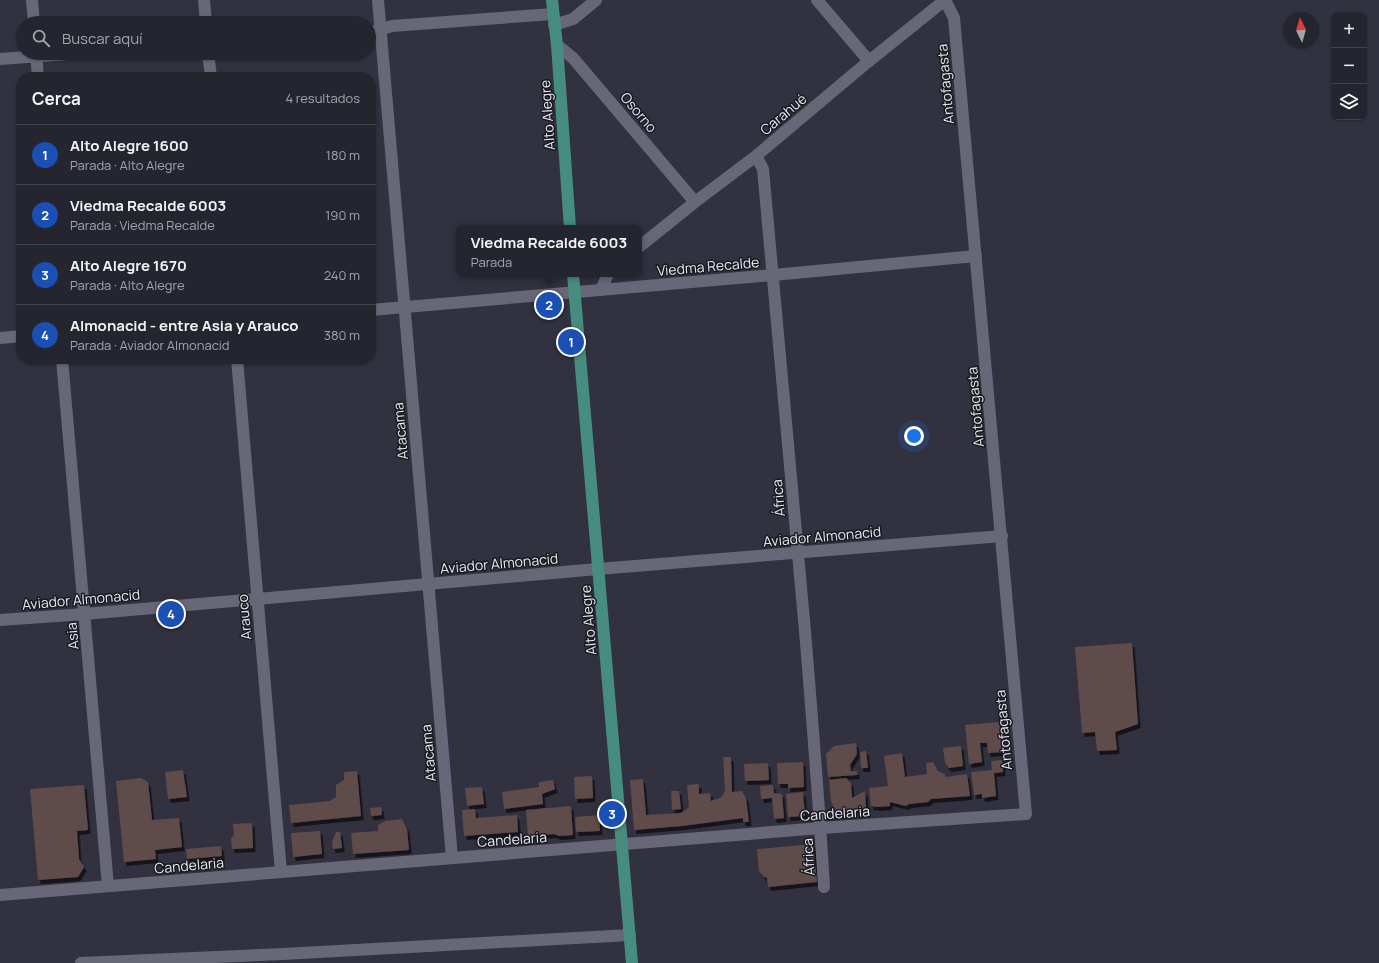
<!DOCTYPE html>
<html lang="es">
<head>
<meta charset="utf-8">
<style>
  :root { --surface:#252530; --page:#2d2d38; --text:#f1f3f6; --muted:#a3a5ab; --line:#42424c; --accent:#db2777 }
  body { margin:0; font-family:Manrope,sans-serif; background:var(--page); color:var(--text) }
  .controls { position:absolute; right:12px; top:12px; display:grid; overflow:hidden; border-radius:8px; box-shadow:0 1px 3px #0004 }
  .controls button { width:36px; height:36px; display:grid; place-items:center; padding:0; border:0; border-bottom:1px solid var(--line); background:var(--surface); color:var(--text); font:20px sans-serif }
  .compass { position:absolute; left:1283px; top:12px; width:36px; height:36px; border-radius:50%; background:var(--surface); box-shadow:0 1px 3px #0004; rotate:355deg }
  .you { position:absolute; left:914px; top:436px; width:14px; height:14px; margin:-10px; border:3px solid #fff; border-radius:50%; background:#1a73e8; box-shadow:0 0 0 6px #1a73e833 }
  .badge { display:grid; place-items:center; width:26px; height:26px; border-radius:50%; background:var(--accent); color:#fff; font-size:13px; font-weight:700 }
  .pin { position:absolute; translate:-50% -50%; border:2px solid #fff; box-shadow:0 1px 4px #0006 }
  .popup { position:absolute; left:456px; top:225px; width:186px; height:52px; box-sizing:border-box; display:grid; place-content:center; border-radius:8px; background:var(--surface); filter:drop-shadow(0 1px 3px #0005); font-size:13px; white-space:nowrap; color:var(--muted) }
  .popup b { font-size:15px; color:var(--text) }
  .popup::after { content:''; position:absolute; left:50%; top:100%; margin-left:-8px; border:8px solid transparent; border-top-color:var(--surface) }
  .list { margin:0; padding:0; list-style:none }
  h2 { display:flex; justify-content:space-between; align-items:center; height:52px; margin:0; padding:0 16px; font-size:17px }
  h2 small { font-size:13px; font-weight:400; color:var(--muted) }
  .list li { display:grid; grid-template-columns:26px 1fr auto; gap:12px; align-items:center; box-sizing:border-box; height:60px; padding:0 16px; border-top:1px solid var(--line) }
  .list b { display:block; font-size:15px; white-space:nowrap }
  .list p { margin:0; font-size:13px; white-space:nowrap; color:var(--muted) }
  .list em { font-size:13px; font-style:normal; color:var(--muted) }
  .icon { flex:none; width:22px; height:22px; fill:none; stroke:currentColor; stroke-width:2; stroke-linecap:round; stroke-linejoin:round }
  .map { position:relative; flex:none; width:1379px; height:963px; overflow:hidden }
  .search { position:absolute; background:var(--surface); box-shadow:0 1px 3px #0004; left:16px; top:16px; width:360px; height:44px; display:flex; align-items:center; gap:10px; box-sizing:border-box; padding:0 14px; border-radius:22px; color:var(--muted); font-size:15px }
  .panel { position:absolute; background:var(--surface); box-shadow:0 1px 3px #0004; left:16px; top:72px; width:360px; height:292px; border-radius:16px }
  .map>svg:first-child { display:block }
  .building { fill:#5f4c4a; filter:url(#shadow) }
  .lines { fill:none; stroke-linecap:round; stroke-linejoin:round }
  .minor { stroke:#676778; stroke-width:12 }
  .major { stroke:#478d7f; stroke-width:12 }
  .labels { text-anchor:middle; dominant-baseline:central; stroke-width:3; stroke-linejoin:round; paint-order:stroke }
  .street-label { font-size:14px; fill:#e8e9f2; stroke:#191a20 }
</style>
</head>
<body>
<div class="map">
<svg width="1379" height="963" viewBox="0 0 1379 963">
  <defs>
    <filter id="shadow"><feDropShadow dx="2.5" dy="4" stdDeviation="0" flood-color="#0009"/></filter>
  </defs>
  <rect width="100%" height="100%" fill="#313140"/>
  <g class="building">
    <polygon points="1132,643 1138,724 1115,732 1117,750 1097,751 1095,732 1082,733 1075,647"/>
    <polygon points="999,722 1003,752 988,753 987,743 980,743 982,762 969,764 965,725"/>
    <polygon points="856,743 857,754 850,765 851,771 857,771 857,775 828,777 826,754 834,746"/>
    <polygon points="961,746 963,766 949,768 945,763 943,748"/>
    <polygon points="866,751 868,768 861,768 860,752"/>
    <polygon points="902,753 905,777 927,774 926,763 933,762 938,771 945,774 945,777 967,774 970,796 931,799 928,802 909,804 906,806 890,802 890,806 878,807 871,806 869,788 888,786 884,756"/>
    <polygon points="723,757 731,757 732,792 742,791 746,798 749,822 743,822 743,818 682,826 634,830 630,780 643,779 646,815 681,813 689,807 687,785 699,784 699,794 710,793 711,801 722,797 725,790"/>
    <polygon points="1002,760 1003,772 994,773 996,796 982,798 982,794 974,795 971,772 992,770 991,761"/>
    <polygon points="803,762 804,787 788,788 788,784 778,784 777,763"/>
    <polygon points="768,763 769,780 745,781 744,764"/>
    <polygon points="183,770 187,797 168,799 165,772"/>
    <polygon points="357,771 361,816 291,823 289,805 330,801 336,797 336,785 344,780 344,772"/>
    <polygon points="592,776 593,798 575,799 574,777"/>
    <polygon points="141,778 148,782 152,820 179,818 182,847 155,850 156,859 124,862 116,781"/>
    <polygon points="846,778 851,783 852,798 865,791 866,809 838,811 835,810 831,801 829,780"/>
    <polygon points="553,780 555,789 542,794 543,804 504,809 502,792 539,787 539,782"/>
    <polygon points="84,785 88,830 77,831 79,859 84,867 78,877 38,880 30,789"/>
    <polygon points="773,785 774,793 782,794 784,818 774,819 772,798 761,799 760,786"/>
    <polygon points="482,787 484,804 467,806 465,788"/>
    <polygon points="671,791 679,791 681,809 672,810"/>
    <polygon points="803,792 805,816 788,817 786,794"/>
    <polygon points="571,806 573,835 559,836 554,834 528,836 526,810"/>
    <polygon points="381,807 382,815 371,816 370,808"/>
    <polygon points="475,809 476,818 517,815 518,832 464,836 462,810"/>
    <polygon points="599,815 600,831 576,832 575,817"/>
    <polygon points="402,819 407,829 409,850 353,854 351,833 378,831 378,825 385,821"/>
    <polygon points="252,823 253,848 232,849 231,839 234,835 233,824"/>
    <polygon points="320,831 322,854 293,857 291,833"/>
    <polygon points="336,832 340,832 342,848 333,849 332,842"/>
    <polygon points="813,844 817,882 768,887 767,878 764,877 759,871 757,849"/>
    <polygon points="221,846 222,856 187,859 186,849"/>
  </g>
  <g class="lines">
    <g class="minor">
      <polyline points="32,0 34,23"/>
      <polyline points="204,0 206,23"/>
      <polyline points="378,0 452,858"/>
      <polyline points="817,0 869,61"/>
      <polyline points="554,25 573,19 596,0"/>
      <polyline points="369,33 392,26 553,14"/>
      <polyline points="557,45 573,58 695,202"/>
      <polyline points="36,53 38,77"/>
      <polyline points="208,53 211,77"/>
      <polyline points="0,59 82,53"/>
      <path d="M756,156L763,169C778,323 792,477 805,631C812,716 819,802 824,887"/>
      <polyline points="639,247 695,202 756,156 869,61 945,0"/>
      <polyline points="601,290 608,274"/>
      <polyline points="371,310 773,275 976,256"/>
      <polyline points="0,338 21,336"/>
      <polyline points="62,359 108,886"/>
      <polyline points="237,359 281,872"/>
      <polyline points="0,620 85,614 598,569 1002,536"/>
      <polyline points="0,895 821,828 1026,814 954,18 945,0"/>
      <polyline points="81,963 283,954 630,935"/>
    </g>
    <g class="major">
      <polyline points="552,0 557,45 570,228"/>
      <polyline points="573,274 632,963"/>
    </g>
  </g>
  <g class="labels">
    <g class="street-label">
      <text transform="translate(945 84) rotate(-95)">Antofagasta</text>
      <text transform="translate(639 112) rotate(50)">Osorno</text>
      <text transform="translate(783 114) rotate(-40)">Carahué</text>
      <text transform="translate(547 115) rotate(-94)">Alto Alegre</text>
      <text transform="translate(708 266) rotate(-5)">Viedma Recalde</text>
      <text transform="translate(975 407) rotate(-95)">Antofagasta</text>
      <text transform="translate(400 431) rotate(-95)">Atacama</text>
      <text transform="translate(778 498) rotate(-95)">África</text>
      <text transform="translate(822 536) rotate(-5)">Aviador Almonacid</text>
      <text transform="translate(499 563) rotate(-5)">Aviador Almonacid</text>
      <text transform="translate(81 599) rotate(-5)">Aviador Almonacid</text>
      <text transform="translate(244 617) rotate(-95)">Arauco</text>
      <text transform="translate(588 620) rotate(-95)">Alto Alegre</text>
      <text transform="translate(72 636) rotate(-95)">Asia</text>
      <text transform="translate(1003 730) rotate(-95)">Antofagasta</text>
      <text transform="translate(428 753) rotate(-95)">Atacama</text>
      <text transform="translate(835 813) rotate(-4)">Candelaria</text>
      <text transform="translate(512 839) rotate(-4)">Candelaria</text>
      <text transform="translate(808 857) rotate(-93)">África</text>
      <text transform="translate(189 865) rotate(-5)">Candelaria</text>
    </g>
  </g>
</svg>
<div class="controls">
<button>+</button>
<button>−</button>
<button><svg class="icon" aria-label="layers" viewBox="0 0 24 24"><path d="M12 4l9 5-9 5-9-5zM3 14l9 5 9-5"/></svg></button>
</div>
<svg class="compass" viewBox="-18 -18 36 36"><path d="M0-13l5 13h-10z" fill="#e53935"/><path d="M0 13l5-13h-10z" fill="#a3a5ab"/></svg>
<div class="you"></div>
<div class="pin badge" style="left:571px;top:342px;background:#1a4fb4">1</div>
<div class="pin badge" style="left:549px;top:305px;background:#1a4fb4">2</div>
<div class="popup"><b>Viedma Recalde 6003</b>Parada</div>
<div class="pin badge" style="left:612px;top:814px;background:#1a4fb4">3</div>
<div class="pin badge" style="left:171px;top:614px;background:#1a4fb4">4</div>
<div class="search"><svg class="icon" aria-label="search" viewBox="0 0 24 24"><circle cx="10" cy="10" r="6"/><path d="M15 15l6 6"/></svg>Buscar aquí</div>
<section class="panel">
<h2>Cerca<small>4 resultados</small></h2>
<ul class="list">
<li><span class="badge" style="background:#1a4fb4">1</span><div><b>Alto Alegre 1600</b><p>Parada · Alto Alegre</p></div><em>180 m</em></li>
<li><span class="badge" style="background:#1a4fb4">2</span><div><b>Viedma Recalde 6003</b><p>Parada · Viedma Recalde</p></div><em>190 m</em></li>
<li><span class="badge" style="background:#1a4fb4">3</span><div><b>Alto Alegre 1670</b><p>Parada · Alto Alegre</p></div><em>240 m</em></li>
<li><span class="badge" style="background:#1a4fb4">4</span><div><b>Almonacid - entre Asia y Arauco</b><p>Parada · Aviador Almonacid</p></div><em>380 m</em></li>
</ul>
</section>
</div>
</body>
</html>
